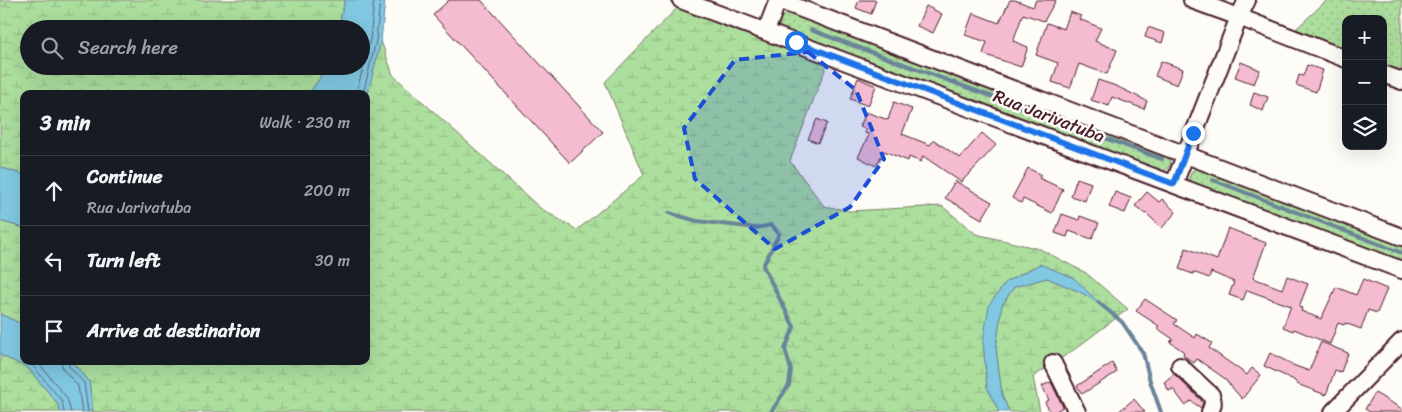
<!DOCTYPE html>
<html lang="en">
<head>
<meta charset="utf-8">
<style>
  :root { --surface:#171b24; --page:#20242c; --text:#f1f3f6; --muted:#9ea1a6; --line:#363941 }
  body { margin:0; font-family:Sriracha,sans-serif; background:var(--page); color:var(--text) }
  .controls { position:absolute; right:15px; top:15px; display:grid; overflow:hidden; border-radius:10px; box-shadow:0 5px 20px #0002 }
  .controls button { width:45px; height:45px; display:grid; place-items:center; padding:0; border:0; border-bottom:1px solid var(--line); background:var(--surface); color:var(--text); font:25px sans-serif }
  .stop { position:absolute; width:15px; height:15px; margin:-11px; border:4px solid #1a73e8; border-radius:50%; background:#fff }
  .stop.end { background:#1a73e8; border-color:#fff; box-shadow:0 1px 5px #0008 }
  .list { margin:0; padding:0; list-style:none }
  h2 { display:flex; justify-content:space-between; align-items:center; height:65px; margin:0; padding:0 20px; font-size:21px }
  h2 small { font-size:16px; font-weight:400; color:var(--muted) }
  .list li { display:grid; grid-template-columns:32px 1fr auto; gap:15px; align-items:center; box-sizing:border-box; height:70px; padding:0 20px; border-top:1px solid var(--line) }
  .list b { display:block; font-size:19px; white-space:nowrap }
  .list p { margin:0; font-size:16px; white-space:nowrap; color:var(--muted) }
  .list em { font-size:16px; font-style:normal; color:var(--muted) }
  .icon { flex:none; width:28px; height:28px; fill:none; stroke:currentColor; stroke-width:2; stroke-linecap:round; stroke-linejoin:round }
  .map { position:relative; flex:none; width:1402px; height:412px; overflow:hidden }
  .search { position:absolute; background:var(--surface); box-shadow:0 5px 20px #0002; left:20px; top:20px; width:350px; height:55px; display:flex; align-items:center; gap:12px; box-sizing:border-box; padding:0 18px; border-radius:28px; color:var(--muted); font-size:19px }
  .panel { position:absolute; background:var(--surface); box-shadow:0 5px 20px #0002; left:20px; top:90px; width:350px; height:275px; border-radius:10px }
  .map>svg:first-child { display:block }
  .grass { fill:url(#grass-dots); stroke:#7b7e64 }
  .wetland { fill:url(#wetland-marsh); stroke:#7b7e64 }
  .water { fill:#81c8e2; stroke:#6b8499 }
  .lines { fill:none; stroke-linecap:round; stroke-linejoin:round }
  .shore { stroke:#606374; stroke-width:1 }
  .stream { stroke:#6b8499; stroke-width:4 }
  .building { fill:#f5bcd1; stroke:#4a1f2b }
  .minor-casing { stroke:#4a1f2b; stroke-width:20 }
  .minor { stroke:#fdfcf7; stroke-width:16 }
  .route { stroke:#1a73e8; stroke-width:6 }
  .marked { fill:#1d4ed8; fill-opacity:0.2; stroke:#1d4ed8; stroke-width:4; stroke-dasharray:10 6; stroke-linejoin:round }
  .labels { text-anchor:middle; dominant-baseline:central; stroke-width:5; stroke-linejoin:round; paint-order:stroke }
  .street-label { font-size:18px; fill:#4a1f2b; stroke:#fdfcf7 }
</style>
</head>
<body>
<div class="map">
<svg width="1402" height="412" viewBox="0 0 1402 412">
  <defs>
    <pattern id="grass-dots" width="8" height="8" patternUnits="userSpaceOnUse" patternTransform="scale(1.25)"><rect width="8" height="8" fill="#acde9e"/><path d="M2 2h.1M6 6h.1" fill="none" stroke="#96be88" stroke-width="1.8" stroke-linecap="round"/></pattern>
    <pattern id="wetland-marsh" width="20" height="14" patternUnits="userSpaceOnUse" patternTransform="scale(1.25)"><rect width="20" height="14" fill="#acde9e"/><path d="M1 5h8M5 5V1M11 12h8M15 12V8" fill="none" stroke="#96be88"/></pattern>
  </defs>
  <rect width="100%" height="100%" fill="#fdfcf7"/>
  <filter id="ink" filterUnits="userSpaceOnUse"><feTurbulence type="fractalNoise" baseFrequency=".02" numOctaves="2"/><feDisplacementMap in="SourceGraphic" scale="10" xChannelSelector="R" yChannelSelector="G"/><feConvolveMatrix kernelMatrix="1 2 1 2 8 2 1 2 1" color-interpolation-filters="sRGB"/></filter>
  <g filter="url(#ink)">
    <g class="grass">
      <polygon points="1327,0 1402,0 1402,72 1383,64 1383,19 1346,19 1346,49 1296,29"/>
      <path d="M790,13L1167,155C1173,162 1171,168 1163,172L783,30L780,27V19L786,14Z"/>
      <polygon points="1196,168 1200,168 1402,245 1402,264 1193,185 1189,178 1192,171"/>
    </g>
    <g class="wetland">
      <polygon points="0,0 345,0 338,29 29,29 29,66 328,66 309,94 24,94 24,175 0,167"/>
      <polygon points="679,6 828,62 790,161 824,206 850,211 942,206 976,234 1040,249 1086,273 1128,309 1075,349 1033,377 1040,412 1009,412 1002,395 996,348 1002,305 1014,287 1047,278 1080,292 1099,303 1040,264 1006,282 983,341 987,387 999,412 93,412 89,381 71,361 366,361 366,98 381,41 393,75 540,208 577,230 644,175 605,82"/>
      <polygon points="0,221 24,228 24,325 0,314"/>
      <polygon points="0,355 28,368 58,404 60,412 0,412"/>
    </g>
    <g class="water">
      <polygon points="345,0 385,0 381,41 367,96 366,98 366,94 309,94 328,66 361,66 361,29 338,29"/>
      <polygon points="0,167 24,175 24,228 0,221"/>
      <polygon points="1040,264 1074,278 1101,305 1080,292 1047,278 1014,287 1002,305 996,348 1002,395 1009,412 999,412 987,387 983,341 989,305 1006,282"/>
      <polygon points="0,314 24,325 24,361 71,361 89,381 93,412 60,412 58,404 28,368 0,355"/>
    </g>
    <g class="lines">
      <g class="shore">
        <polyline points="356,94 370,40 374,0"/>
        <polyline points="363,94 376,41 380,0"/>
        <polyline points="25,361 32,365 62,401 64,412"/>
        <polyline points="37,361 67,398 71,412"/>
        <polyline points="61,361 63,369 78,386 82,412"/>
        <polyline points="68,361 69,366 84,383 88,412"/>
      </g>
      <g class="stream">
        <polyline points="811,30 1162,159"/>
        <polyline points="1213,180 1402,253"/>
        <polyline points="669,213 697,221 756,228 772,225 779,234 763,266 794,327 785,349 791,370 789,385 771,412"/>
        <polyline points="1098,302 1122,322 1143,353 1150,381 1161,412"/>
      </g>
    </g>
    <g class="building">
      <polygon points="449,0 481,0 603,132 570,163 433,15"/>
      <polygon points="859,0 876,0 871,14 856,8"/>
      <polygon points="1010,0 1015,0 1033,7 1036,0 1056,0 1044,21 1023,14 1013,41 1028,47 1021,67 983,54 987,42 965,35 973,13 999,23"/>
      <polygon points="926,6 942,14 933,33 917,26"/>
      <polygon points="1070,12 1081,16 1079,19 1101,28 1095,41 1117,50 1107,74 1079,64 1070,88 1052,82 1058,63 1036,55 1047,23 1064,29"/>
      <polygon points="1148,27 1165,33 1162,43 1145,37"/>
      <polygon points="1161,61 1183,69 1177,85 1155,76"/>
      <polygon points="1241,62 1260,70 1254,84 1235,77"/>
      <polygon points="1307,65 1323,70 1316,92 1296,85 1299,75 1303,76"/>
      <polygon points="858,78 876,86 868,106 850,99"/>
      <polygon points="1098,80 1116,86 1147,101 1144,109 1112,97 1109,106 1091,100"/>
      <polygon points="1254,92 1268,97 1263,111 1250,105"/>
      <polygon points="894,102 912,109 902,134 930,145 934,140 960,158 982,133 996,145 975,168 961,182 923,156 921,162 909,157 908,161 884,151 876,166 858,157 869,135 865,133 866,129 860,127 866,112 888,120"/>
      <polygon points="817,119 827,123 818,143 808,139"/>
      <polygon points="1028,168 1041,175 1039,178 1063,189 1052,213 1023,199 1021,203 1012,198"/>
      <polygon points="1077,178 1091,183 1085,201 1071,196"/>
      <polygon points="955,181 992,202 982,219 945,198"/>
      <polygon points="1115,192 1131,198 1125,213 1109,207"/>
      <polygon points="1147,192 1159,202 1162,199 1176,212 1162,228 1147,214 1146,214 1135,206"/>
      <polygon points="1062,214 1079,220 1080,216 1099,223 1092,239 1069,231 1067,237 1055,233"/>
      <polygon points="1228,228 1266,243 1253,278 1282,289 1287,276 1308,284 1299,307 1302,308 1301,311 1321,319 1336,287 1356,295 1363,279 1387,289 1377,313 1368,310 1361,329 1345,323 1344,325 1338,323 1330,344 1294,329 1293,331 1283,327 1291,306 1247,290 1243,300 1229,295 1234,282 1211,272 1209,278 1193,272 1193,274 1179,269 1186,248 1217,260"/>
      <polygon points="1145,299 1177,320 1174,324 1195,338 1197,334 1212,343 1209,348 1247,375 1252,368 1261,375 1242,399 1224,378 1197,359 1194,363 1183,355 1184,352 1170,342 1173,339 1157,328 1159,326 1136,311"/>
      <polygon points="1321,342 1348,353 1341,372 1335,370 1326,395 1297,384 1294,380 1264,366 1270,353 1290,363 1290,364 1309,371"/>
      <polygon points="1112,363 1117,372 1082,394 1077,386"/>
      <polygon points="1174,374 1201,400 1203,403 1201,408 1191,401 1185,405 1173,389 1169,391 1164,382"/>
      <polygon points="1051,382 1063,407 1054,412 1050,412 1045,402 1049,400 1042,386"/>
      <polygon points="1375,393 1402,409 1402,412 1370,412 1365,409"/>
      <polygon points="1134,399 1145,412 1118,412"/>
    </g>
    <g class="lines">
      <g class="minor-casing">
        <g id="minor">
          <polyline points="681,0 1402,270"/>
          <polyline points="778,0 1402,237"/>
          <polyline points="1192,0 1239,17 1346,59"/>
          <polyline points="766,31 778,0"/>
          <polyline points="1383,74 1402,81"/>
          <polyline points="1174,184 1239,17 1247,0"/>
          <polyline points="1053,363 1077,412"/>
          <path d="M1180,366L1211,395C1214,402 1213,405 1210,412"/>
          <polyline points="1333,412 1402,341"/>
        </g>
      </g>
      <use href="#minor" class="minor"/>
    </g>
  </g>
  <g class="lines" filter="url(#ink)">
    <polyline class="route" points="796,42 1174,184 1193,133"/>
  </g>
  <path class="marked" d="M808,52L856,90L884,159L850,207L775,249L695,179L684,128L735,60Z"/>
  <g class="labels">
    <g class="street-label">
      <text transform="translate(1049 116) rotate(21)">Rua Jarivatuba</text>
    </g>
  </g>
</svg>
<div class="controls">
<button>+</button>
<button>−</button>
<button><svg class="icon" aria-label="layers" viewBox="0 0 24 24"><path d="M12 4l9 5-9 5-9-5zM3 14l9 5 9-5"/></svg></button>
</div>
<div class="stop" style="left:796px;top:42px"></div>
<div class="stop end" style="left:1193px;top:133px"></div>
<div class="search"><svg class="icon" aria-label="search" viewBox="0 0 24 24"><circle cx="10" cy="10" r="6"/><path d="M15 15l6 6"/></svg>Search here</div>
<section class="panel">
<h2>3 min<small>Walk · 230 m</small></h2>
<ul class="list">
<li><svg class="icon" aria-label="ahead" viewBox="0 0 24 24"><path d="M12 20V5M6 11l6-6 6 6"/></svg><div><b>Continue</b><p>Rua Jarivatuba</p></div><em>200 m</em></li>
<li><svg class="icon" aria-label="left" viewBox="0 0 24 24"><path d="M17 20v-9H6M10 6l-5 5 5 5"/></svg><div><b>Turn left</b></div><em>30 m</em></li>
<li><svg class="icon" aria-label="arrive" viewBox="0 0 24 24"><path d="M6 21V4h12l-3 4 3 4H6"/></svg><div><b>Arrive at destination</b></div></li>
</ul>
</section>
</div>
</body>
</html>
